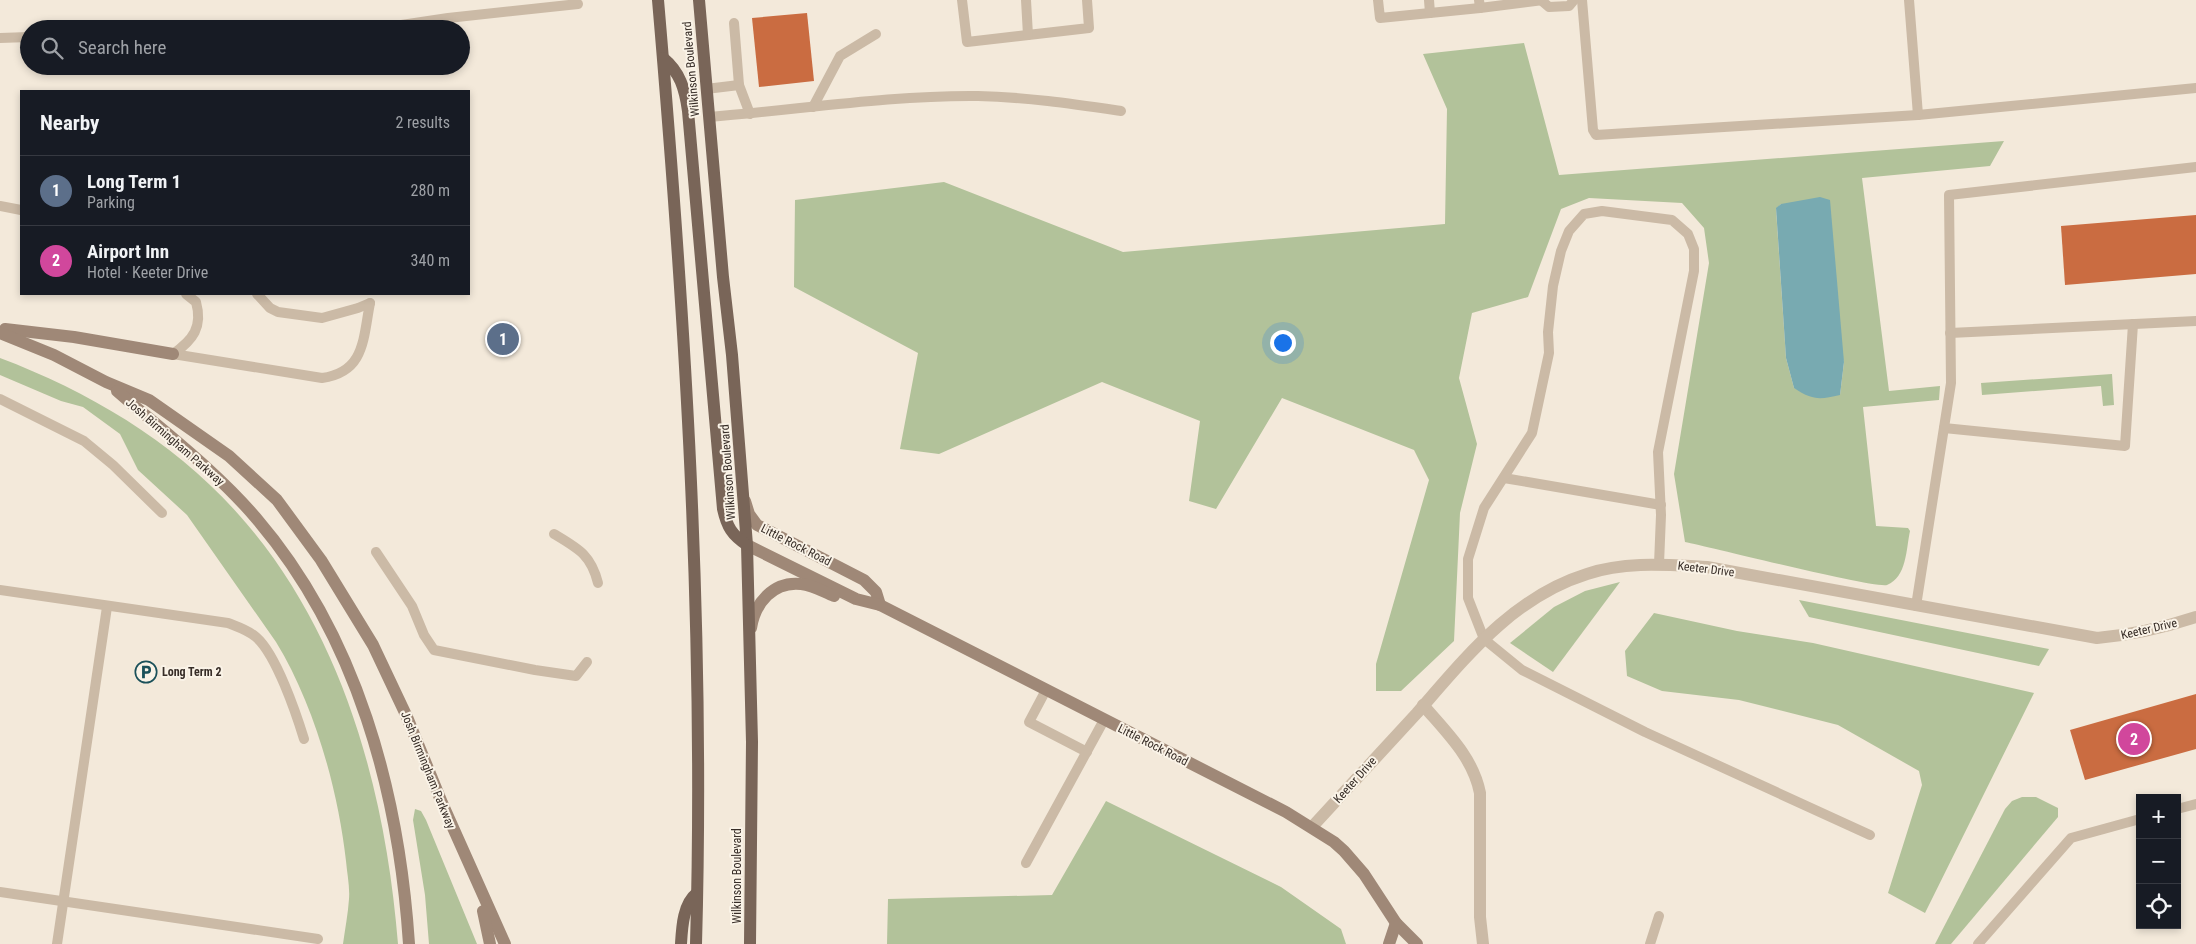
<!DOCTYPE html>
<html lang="en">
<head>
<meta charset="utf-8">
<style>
  :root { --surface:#171b24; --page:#242831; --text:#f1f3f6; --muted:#9ea1a6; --line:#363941; --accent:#ea580c }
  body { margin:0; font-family:"Roboto Condensed",sans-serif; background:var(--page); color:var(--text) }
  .controls { position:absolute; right:15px; bottom:15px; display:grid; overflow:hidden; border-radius:0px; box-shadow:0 2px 8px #0003 }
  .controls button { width:45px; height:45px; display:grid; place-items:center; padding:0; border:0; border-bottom:1px solid var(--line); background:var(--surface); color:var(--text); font:25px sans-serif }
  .you { position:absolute; left:1282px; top:342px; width:18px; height:18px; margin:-12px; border:4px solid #fff; border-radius:50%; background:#1a73e8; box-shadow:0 0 0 8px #1a73e833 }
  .badge { display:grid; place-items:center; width:32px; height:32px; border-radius:50%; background:var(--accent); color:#fff; font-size:16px; font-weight:700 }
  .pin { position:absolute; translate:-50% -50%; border:2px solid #fff; box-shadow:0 1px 5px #0006 }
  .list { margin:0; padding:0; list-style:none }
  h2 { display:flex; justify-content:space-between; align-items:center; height:65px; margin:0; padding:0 20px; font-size:21px }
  h2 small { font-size:16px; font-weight:400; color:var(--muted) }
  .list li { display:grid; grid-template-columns:32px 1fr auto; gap:15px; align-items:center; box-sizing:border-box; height:70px; padding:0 20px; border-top:1px solid var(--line) }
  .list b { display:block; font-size:19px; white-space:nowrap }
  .list p { margin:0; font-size:16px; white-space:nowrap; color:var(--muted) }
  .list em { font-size:16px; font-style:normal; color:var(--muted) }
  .icon { flex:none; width:28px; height:28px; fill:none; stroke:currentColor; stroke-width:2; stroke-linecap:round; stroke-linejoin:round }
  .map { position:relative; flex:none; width:2196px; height:944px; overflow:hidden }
  .search { position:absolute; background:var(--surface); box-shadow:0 2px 8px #0003; left:20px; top:20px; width:450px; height:55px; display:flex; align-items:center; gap:12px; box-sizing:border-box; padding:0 18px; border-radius:28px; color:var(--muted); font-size:19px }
  .panel { position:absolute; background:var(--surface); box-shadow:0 2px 8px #0003; left:20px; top:90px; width:450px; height:205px; border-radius:0px }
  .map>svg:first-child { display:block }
  .green { fill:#b2c29a; fill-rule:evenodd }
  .water { fill:#78aab1 }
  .building { fill:#ca6c41 }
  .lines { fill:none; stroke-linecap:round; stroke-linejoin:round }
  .lane { stroke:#cbbaa6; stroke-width:10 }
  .street { stroke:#cbbaa6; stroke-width:12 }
  .secondary { stroke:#9f8877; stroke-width:12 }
  .primary { stroke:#796558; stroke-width:12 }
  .labels { text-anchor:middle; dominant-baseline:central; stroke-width:4; stroke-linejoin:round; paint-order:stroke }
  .street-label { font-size:12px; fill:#372d27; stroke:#faf3e7 }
  .poi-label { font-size:12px; font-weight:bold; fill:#372d27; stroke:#faf3e7; text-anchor:start }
</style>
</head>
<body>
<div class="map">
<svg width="2196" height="944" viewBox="0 0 2196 944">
  <rect width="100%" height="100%" fill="#f3e9da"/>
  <g class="green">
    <path d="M1524,43L1559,175L2004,141L1990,166L1862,178L1889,391L1940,386L1939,400L1863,407L1876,526L1908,528L1910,531C1906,549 1907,577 1887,585C1876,589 1710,547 1685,542L1674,474L1709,263L1704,228L1682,203L1589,198L1561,209L1528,297L1472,313L1459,378L1477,444L1460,513L1454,641L1401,691H1376V664L1429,480L1414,450L1282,398L1216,509L1189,501L1200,421L1102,382L939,454L900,449L918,353L794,287L795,200L944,182L1123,252L1445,224L1447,109L1423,54ZM1781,204L1844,362L1840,395L1794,388L1786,358L1776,209Z"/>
    <path d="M0,358C93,393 181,446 246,523C345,639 386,795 398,944H343C345,929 348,914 349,899C350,887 347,873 346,861C338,789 314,704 276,642L187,515L138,470L120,434L83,407L61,401L0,375Z"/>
    <polygon points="2112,374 2114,405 2103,406 2101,386 1982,395 1981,383"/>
    <polygon points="1620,582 1553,672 1510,643 1554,607 1585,591"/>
    <polygon points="1799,600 2049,649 2039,666 1809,617"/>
    <polygon points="1654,613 1737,631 1813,643 2034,693 1925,913 1888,893 1922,785 1919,771 1838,725 1739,700 1662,691 1627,676 1625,651"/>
    <polygon points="2022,797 2036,797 2058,808 2058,817 1951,944 1935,944 2005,809 2012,801"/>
    <polygon points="1106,801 1281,887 1341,929 1346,944 887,944 888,899 1052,895"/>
    <polygon points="415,809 421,811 426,820 477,944 429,944 425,895 413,820"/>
  </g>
  <path class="water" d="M1820,197L1830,200L1844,362L1840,395C1819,400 1812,400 1794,388L1786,358L1776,208L1781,204Z"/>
  <g class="building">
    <polygon points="807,13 814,81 759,87 752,18"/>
    <polygon points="2196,215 2196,274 2065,285 2061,226"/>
    <polygon points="2196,694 2196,749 2085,780 2070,730"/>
  </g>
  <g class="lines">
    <g class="lane">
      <polyline points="962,0 967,42 1089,28 1087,0"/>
      <polyline points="1026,0 1028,35"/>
      <polyline points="1378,0 1380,18 1480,8"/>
      <polyline points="1429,0 1430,13"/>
      <polyline points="1479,0 1480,8 1543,0"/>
      <polyline points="1582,0 1593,130 1596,135 1918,115 2196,88"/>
      <polyline points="1909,0 1918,115"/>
      <polyline points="1542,1 1549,7 1569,6 1574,0"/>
      <polyline points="734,23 739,85"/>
      <polyline points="375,29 448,18 578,4"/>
      <polyline points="0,38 29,37"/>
      <polyline points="706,89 739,85 750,114"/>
      <polyline points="813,107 840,56 876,34"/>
      <path d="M709,117C798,110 888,95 978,96C1026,97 1073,104 1121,111"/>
      <polyline points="0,206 21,210"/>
      <polyline points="257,294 270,308 278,312 322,318 358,308 370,303"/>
      <polyline points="1950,333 2196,321"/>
      <path d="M173,354L322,378C365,372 363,339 370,303"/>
      <path d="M173,354C193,340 203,327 196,302L186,294"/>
      <polyline points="0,399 84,441 113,465 162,513"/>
      <polyline points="1944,428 2125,446 2133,324"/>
      <polyline points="1504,478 1661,505"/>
      <path d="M554,534C579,549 591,555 598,583"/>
      <polyline points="376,552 412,606 424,635 434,650 535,670 576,676 587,662"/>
      <polyline points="1659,564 1661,515 1658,452 1694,271 1694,249 1688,234 1672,220 1602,211 1584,214 1569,231 1561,251 1553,286 1548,332 1549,353 1532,433 1484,508 1468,559 1468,598 1484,639 1522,670 1645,732 1870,835"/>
      <path d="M0,590L228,623C238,627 248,630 256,637C276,654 296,713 304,739"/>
      <polyline points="1916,606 1951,383 1949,195 2196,167"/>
      <polyline points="1046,690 1029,722 1087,752"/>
      <polyline points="2177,809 2196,804"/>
      <polyline points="1026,863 1104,720"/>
      <polyline points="0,892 318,939"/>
      <polyline points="57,944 107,607"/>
      <polyline points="1650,944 1659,916"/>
      <polyline points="1978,944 2071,838 2140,819"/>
    </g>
    <g class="street">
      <path d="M1423,705C1446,732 1473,757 1480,793V917L1483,944"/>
      <path d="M1312,827C1347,789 1382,751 1417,713C1466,657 1513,597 1587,574C1626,561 1667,565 1707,567L2097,638C2132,635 2163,628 2196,617"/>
    </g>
    <g class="secondary">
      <polyline points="5,329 74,337 173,354"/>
      <polyline points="0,333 54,355 106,382 149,400 229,456 277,500 321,560 373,645 407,717 442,803 505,944"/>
      <path d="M117,391C164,432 215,470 256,518C357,636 399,792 409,944"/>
      <polyline points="745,501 749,514 757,525 864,580 876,592 880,605"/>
      <polyline points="747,545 856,599 880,605 1286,812 1334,842 1344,851 1364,874 1396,923 1417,944"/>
      <path d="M751,628C755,603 773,581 801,584C813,585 824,592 834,596"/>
      <polyline points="483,911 490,944"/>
      <polyline points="1389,944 1396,923"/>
    </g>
    <g class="primary">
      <path d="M658,0C685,315 705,628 696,944"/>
      <polyline points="699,0 723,277 732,355 747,545 752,742 750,944"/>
      <path d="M663,58C680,72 685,89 688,111L723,509C727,527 732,535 747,545"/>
      <path d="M681,944C682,927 683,904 697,893"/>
    </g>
  </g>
  <defs>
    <g id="parking-ring" transform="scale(1.125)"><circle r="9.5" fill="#faf3e7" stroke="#1b515a" stroke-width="1.5"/><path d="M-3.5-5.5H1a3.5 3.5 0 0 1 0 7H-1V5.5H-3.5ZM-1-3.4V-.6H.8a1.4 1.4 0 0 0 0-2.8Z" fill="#1b515a"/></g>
  </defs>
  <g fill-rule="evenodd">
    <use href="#parking-ring" x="146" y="672"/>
  </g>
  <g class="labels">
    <g class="street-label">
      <text transform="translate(691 69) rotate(-95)">Wilkinson Boulevard</text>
      <text transform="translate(175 442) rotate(41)">Josh Birmingham Parkway</text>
      <text transform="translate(728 472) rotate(-94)">Wilkinson Boulevard</text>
      <text transform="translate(796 545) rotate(27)">Little Rock Road</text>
      <text transform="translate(1706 569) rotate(7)">Keeter Drive</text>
      <text transform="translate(2149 629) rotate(-13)">Keeter Drive</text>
      <text transform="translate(1153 745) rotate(27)">Little Rock Road</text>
      <text transform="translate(428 770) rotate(68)">Josh Birmingham Parkway</text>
      <text transform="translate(1355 780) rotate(-48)">Keeter Drive</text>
      <text transform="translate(737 876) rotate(-90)">Wilkinson Boulevard</text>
    </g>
    <g class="poi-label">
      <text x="162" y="672">Long Term 2</text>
    </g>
  </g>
</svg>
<div class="controls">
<button>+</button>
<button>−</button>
<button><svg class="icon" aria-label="locate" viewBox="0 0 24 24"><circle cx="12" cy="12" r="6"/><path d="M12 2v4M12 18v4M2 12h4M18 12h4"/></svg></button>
</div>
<div class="you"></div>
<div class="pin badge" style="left:503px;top:339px;background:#5c6f8a">1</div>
<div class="pin badge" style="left:2134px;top:739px;background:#d1479c">2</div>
<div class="search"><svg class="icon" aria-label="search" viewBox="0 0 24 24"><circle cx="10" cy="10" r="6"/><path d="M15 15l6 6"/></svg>Search here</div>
<section class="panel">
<h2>Nearby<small>2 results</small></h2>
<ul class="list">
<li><span class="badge" style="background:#5c6f8a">1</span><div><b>Long Term 1</b><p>Parking</p></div><em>280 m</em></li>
<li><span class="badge" style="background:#d1479c">2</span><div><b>Airport Inn</b><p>Hotel · Keeter Drive</p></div><em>340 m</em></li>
</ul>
</section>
</div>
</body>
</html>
